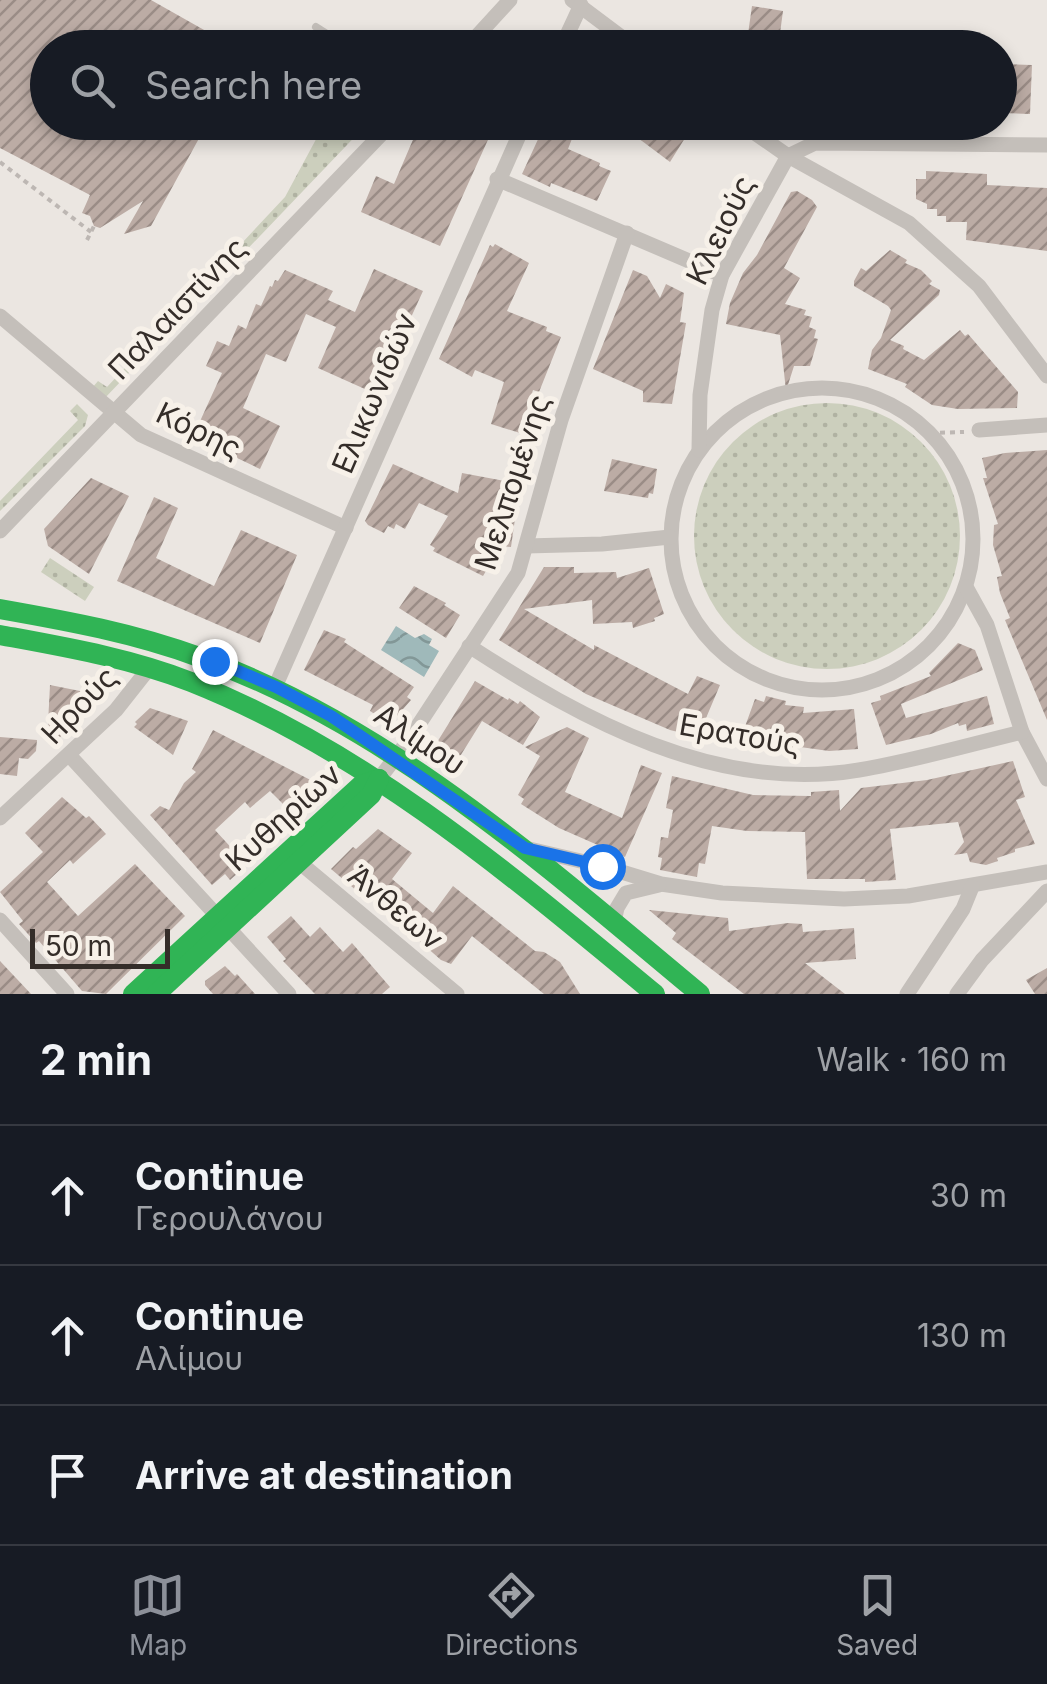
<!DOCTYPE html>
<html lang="en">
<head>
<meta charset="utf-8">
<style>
  :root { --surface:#171b24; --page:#20242c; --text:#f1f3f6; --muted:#9ea1a6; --line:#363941; --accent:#8c9099 }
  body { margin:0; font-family:Inter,sans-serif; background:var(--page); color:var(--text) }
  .scale { position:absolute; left:30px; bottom:25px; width:140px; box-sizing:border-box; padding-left:10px; border:5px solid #342d29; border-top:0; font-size:28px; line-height:35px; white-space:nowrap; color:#342d29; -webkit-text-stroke:8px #f7f1e9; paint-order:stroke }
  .stop { position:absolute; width:30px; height:30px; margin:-22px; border:8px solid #1a73e8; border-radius:50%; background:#fff }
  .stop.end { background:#1a73e8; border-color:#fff; box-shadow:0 2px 10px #0008 }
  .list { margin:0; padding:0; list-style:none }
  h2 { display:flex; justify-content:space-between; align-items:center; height:130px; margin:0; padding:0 40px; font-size:42px }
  h2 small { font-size:32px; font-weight:400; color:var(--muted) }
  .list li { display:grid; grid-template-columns:65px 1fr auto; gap:30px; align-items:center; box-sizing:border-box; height:140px; padding:0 40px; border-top:2px solid var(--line) }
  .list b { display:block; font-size:38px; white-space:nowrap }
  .list p { margin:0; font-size:32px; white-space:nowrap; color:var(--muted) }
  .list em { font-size:32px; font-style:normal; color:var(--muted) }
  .icon { flex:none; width:55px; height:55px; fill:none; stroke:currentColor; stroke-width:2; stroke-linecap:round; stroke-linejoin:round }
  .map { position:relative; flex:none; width:1047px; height:994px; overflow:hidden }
  .search { position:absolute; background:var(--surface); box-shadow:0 5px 15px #0003; left:30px; right:30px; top:30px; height:110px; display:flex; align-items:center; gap:25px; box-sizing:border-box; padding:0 35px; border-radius:55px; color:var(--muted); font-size:38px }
  .sheet { height:550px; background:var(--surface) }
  nav { display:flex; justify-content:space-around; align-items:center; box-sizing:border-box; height:140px; border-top:2px solid var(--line); background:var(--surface); font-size:28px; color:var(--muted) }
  nav a { display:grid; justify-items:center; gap:5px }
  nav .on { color:var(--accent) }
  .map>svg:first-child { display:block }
  .grass { fill:url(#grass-dots) }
  .water { fill:url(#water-waves) }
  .building { fill:url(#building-hatch) }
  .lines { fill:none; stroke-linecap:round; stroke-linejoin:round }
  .path { stroke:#bdb7b3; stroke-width:4; stroke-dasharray:5 5; stroke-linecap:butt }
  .lane { stroke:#c4bfba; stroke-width:8 }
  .street { stroke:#c4bfba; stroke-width:15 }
  .fast { stroke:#30b455; stroke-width:20 }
  .route { stroke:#1a73e8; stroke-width:12 }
  .labels { text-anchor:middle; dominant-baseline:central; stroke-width:10; stroke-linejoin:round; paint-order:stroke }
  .street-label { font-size:30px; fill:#342d29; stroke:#f7f1e9 }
</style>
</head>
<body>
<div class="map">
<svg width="1047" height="994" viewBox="0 0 1047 994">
  <defs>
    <pattern id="grass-dots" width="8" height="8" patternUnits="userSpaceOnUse" patternTransform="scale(2.5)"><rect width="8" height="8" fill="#cccfbd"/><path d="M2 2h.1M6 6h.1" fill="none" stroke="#b0b2a2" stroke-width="1.8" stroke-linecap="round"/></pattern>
    <pattern id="water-waves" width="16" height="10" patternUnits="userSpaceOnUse" patternTransform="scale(2.5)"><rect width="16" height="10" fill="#9fb9ba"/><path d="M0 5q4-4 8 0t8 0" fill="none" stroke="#829797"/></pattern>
    <pattern id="building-hatch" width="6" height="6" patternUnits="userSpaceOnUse" patternTransform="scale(2.5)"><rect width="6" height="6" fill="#bcaca5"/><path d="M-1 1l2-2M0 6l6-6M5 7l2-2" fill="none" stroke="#9a8c86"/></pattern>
  </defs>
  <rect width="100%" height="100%" fill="#ebe6e1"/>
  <g class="grass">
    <polygon points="310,123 368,123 103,400 92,388 98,381 107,387 285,197 321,130"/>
    <circle cx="827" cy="536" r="133"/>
    <polygon points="77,404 88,415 85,426 0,511 0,501 78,420 70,411"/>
    <polygon points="50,558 94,587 85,601 41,572"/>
  </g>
  <polygon class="water" points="396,626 415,638 424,634 432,639 429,645 439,651 424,677 381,650"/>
  <g class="building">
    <polygon points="0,0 151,0 236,48 48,48 48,122 208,122 151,226 124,234 143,201 100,228 94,226 90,216 82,213 90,195 0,148"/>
    <polygon points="752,6 783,11 778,48 746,48"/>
    <polygon points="1000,64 1032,65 1030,114 1000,113"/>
    <polygon points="426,122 496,122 440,246 361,212 376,176 394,184 418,128 423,130"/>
    <polygon points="546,122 558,122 575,131 568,149 600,163 599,166 611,171 597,201 551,183 550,187 522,174"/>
    <polygon points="648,122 695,122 670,162 638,138"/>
    <polygon points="926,171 987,174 987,185 1047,188 1047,251 966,240 967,222 946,222 946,216 937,216 937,209 927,209 927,204 916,199 916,179 926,179"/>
    <polygon points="797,191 812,200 817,207 784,268 800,278 785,304 806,310 804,315 812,317 809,327 816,330 814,338 818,339 810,366 794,366 786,391 780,335 726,324 730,303 743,273 757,255 791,192"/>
    <polygon points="495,244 529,263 507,311 547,327 546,331 561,337 539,392 533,390 520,433 491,424 504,382 475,370 472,377 439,359 490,245 493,247"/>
    <polygon points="890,250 907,260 905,263 921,270 932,281 929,284 940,290 939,295 890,340 904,346 903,349 924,360 960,330 965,336 968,334 1018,392 1017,408 958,409 932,405 905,387 907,384 868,369 872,350 881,338 891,310 888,306 854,286 854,281 861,268 866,271"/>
    <polygon points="374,269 423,291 376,394 318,368 336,327 306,314 286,362 266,354 243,408 280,426 260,469 216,448 215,452 191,441 222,373 206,366 217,341 229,346 238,325 246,329 256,304 261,306 270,286 272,287 275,280 278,281 285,270 333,291 328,300 355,312"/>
    <polygon points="633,270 647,276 660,298 666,284 684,293 680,322 686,323 672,404 643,402 643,391 593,369"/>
    <polygon points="1047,450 1047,720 1005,620 1010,618 1000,593 997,577 1002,576 993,545 994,525 998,524 983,478 987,478 982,458 1005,453"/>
    <polygon points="612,459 657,469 653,494 649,493 648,498 604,491"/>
    <polygon points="393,464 458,493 462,473 520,484 511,547 501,546 483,576 433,551 435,548 430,545 448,516 419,503 405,529 396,524 394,529 388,526 384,533 368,525 365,521"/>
    <polygon points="91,478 129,496 89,574 48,546 44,529"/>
    <polygon points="154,497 178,508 156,558 214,586 241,530 297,555 260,643 117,581"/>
    <polygon points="544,567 574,567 574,573 616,572 617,578 649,568 664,614 654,618 655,621 633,628 632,622 593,624 592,600 524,609 594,650 594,645 688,694 697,676 720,685 698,737 670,730 586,694 499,640"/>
    <polygon points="414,586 446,603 444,605 460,615 446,638 399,608"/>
    <polygon points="324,630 346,639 344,642 414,687 407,697 411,700 390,724 370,711 373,705 304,670"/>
    <polygon points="958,643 975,650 983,670 901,704 906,718 987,696 994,724 967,731 966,724 959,726 958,723 931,734 886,745 871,703 881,700 880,696 931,676 929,673"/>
    <polygon points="475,681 508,700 509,698 518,704 520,701 540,717 523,745 482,721 454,766 431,752"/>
    <polygon points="50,685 85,692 90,710 57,740 48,724"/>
    <polygon points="766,696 786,701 785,705 804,707 803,713 854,709 858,749 829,751 793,746 793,750 752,741 754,735 743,732 755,699 764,702"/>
    <polygon points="150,708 188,721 173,755 134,727 137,724 135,722"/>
    <polygon points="567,727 589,738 565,792 622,818 641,765 662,773 625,857 559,828 521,804 524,799 518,795 540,756 525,747"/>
    <polygon points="213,730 330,790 296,817 270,791 250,808 245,802 215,830 247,865 230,880 225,874 212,885 150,815 160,806 169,810 184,783 196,772 192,769"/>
    <polygon points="0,737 37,740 36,751 28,759 19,758 17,776 0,774"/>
    <polygon points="1013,761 1025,797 1016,800 1035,844 1015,849 1015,852 997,858 998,861 986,865 970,862 967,853 954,855 964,842 958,822 890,829 896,880 865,882 865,879 807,879 805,832 747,831 712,826 705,864 699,863 697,877 660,870 662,858 658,857 661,837 668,838 673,810 666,808 672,776 753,795 811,796 811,792 839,790 840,811 861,788 927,780"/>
    <polygon points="62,797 86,818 89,816 106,834 73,864 70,860 47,882 78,916 135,864 185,916 106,994 82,991 39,941 36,943 19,924 23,921 0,892 43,852 25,833"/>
    <polygon points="378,829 412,853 392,879 433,913 453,886 535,951 544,952 560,962 580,994 544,994 472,936 451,964 441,960 359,888 357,891 331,869 353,847 356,849"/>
    <polygon points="649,910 728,918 729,931 788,923 802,924 803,932 854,928 856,959 805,963 845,994 744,994 672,939 676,933"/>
    <polygon points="291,916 310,937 320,927 343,952 352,943 390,987 382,994 315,994 283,961 286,959 267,937"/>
    <polygon points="0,961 31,994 0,994"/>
    <polygon points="225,966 235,976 237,974 255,994 213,994 205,985 205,981"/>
    <polygon points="1047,968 1047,994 1035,994 1026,980"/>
  </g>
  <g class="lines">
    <g class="path">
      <polyline points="0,162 91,232"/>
      <polyline points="87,240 94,226"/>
      <polyline points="930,433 964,432"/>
    </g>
    <polyline class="lane" points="316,27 349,48"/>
    <g class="street">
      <polyline points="572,0 636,48"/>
      <polyline points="466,48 510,0"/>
      <polyline points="561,48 581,5"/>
      <polyline points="739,122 788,156 909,223 979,286 1047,376"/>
      <polyline points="497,179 722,275"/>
      <polyline points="0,316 141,435 346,528"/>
      <circle cx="822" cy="539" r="151"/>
      <polyline points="979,430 1047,425"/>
      <polyline points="699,450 700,395 712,310 722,275 788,156 815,143 1047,145"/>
      <polyline points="0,531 393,122"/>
      <polyline points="526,546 602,544 670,537"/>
      <polyline points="966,587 987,625 1022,732 1047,779"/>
      <path d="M469,646C583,720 717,794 859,770C913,761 968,745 1022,732"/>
      <polyline points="275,687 525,122"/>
      <polyline points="70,756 289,994"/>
      <polyline points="379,779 408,741 518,573 561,420 627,233"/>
      <polyline points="0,818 116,710 150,667"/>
      <polyline points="525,848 602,866 661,884 722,893 844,899 908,896 1047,872"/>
      <polyline points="299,862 457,994"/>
      <polyline points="0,920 67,994"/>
      <polyline points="614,922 617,908 626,893 659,885"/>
      <polyline points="907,994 963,909 972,887"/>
      <polyline points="957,994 982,960 1047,891"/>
    </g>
    <g class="fast">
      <path d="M0,609C68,621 134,633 199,657C389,725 547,867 700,994"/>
      <path d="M0,635C65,647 130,658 191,682C367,752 511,875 655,994"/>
      <polyline points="133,994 361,785 379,779"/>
      <polyline points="156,994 371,795 379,779"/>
    </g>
  </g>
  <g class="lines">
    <polyline class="route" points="214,661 276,687 331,716 525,848 602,866"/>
  </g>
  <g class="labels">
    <g class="street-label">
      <text transform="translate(720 230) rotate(-64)">Κλειούς</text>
      <text transform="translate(177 308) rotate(-46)">Παλαιστίνης</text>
      <text transform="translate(374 393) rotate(-67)">Ελικωνιδών</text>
      <text transform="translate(199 430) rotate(26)">Κόρης</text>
      <text transform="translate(512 482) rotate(-72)">Μελπομένης</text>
      <text transform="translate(79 705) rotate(-46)">Ηρούς</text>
      <text transform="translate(740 734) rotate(10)">Ερατούς</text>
      <text transform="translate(420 739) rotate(34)">Αλίμου</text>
      <text transform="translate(283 817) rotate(-42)">Κυθηρίων</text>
      <text transform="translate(396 907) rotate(40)">Άνθεων</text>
    </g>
  </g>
</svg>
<div class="scale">50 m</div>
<div class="stop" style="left:602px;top:866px"></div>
<div class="stop end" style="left:214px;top:661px"></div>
<div class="search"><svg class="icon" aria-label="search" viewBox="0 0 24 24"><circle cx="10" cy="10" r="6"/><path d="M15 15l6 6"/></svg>Search here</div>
</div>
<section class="sheet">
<h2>2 min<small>Walk · 160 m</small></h2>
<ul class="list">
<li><svg class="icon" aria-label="ahead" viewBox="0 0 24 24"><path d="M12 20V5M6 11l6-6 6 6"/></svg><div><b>Continue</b><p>Γερουλάνου</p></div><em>30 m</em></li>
<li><svg class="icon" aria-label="ahead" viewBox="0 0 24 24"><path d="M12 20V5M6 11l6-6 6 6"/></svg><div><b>Continue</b><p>Αλίμου</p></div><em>130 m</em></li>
<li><svg class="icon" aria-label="arrive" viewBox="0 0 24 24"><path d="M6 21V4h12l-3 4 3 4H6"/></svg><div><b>Arrive at destination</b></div></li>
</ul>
</section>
<nav>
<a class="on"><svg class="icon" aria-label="map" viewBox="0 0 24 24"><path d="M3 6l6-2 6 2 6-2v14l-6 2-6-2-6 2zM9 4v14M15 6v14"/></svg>Map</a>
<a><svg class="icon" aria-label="directions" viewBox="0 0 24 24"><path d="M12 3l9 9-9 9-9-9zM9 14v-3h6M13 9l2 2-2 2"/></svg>Directions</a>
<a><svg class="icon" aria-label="saved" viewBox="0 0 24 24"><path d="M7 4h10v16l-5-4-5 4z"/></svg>Saved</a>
</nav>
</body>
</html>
